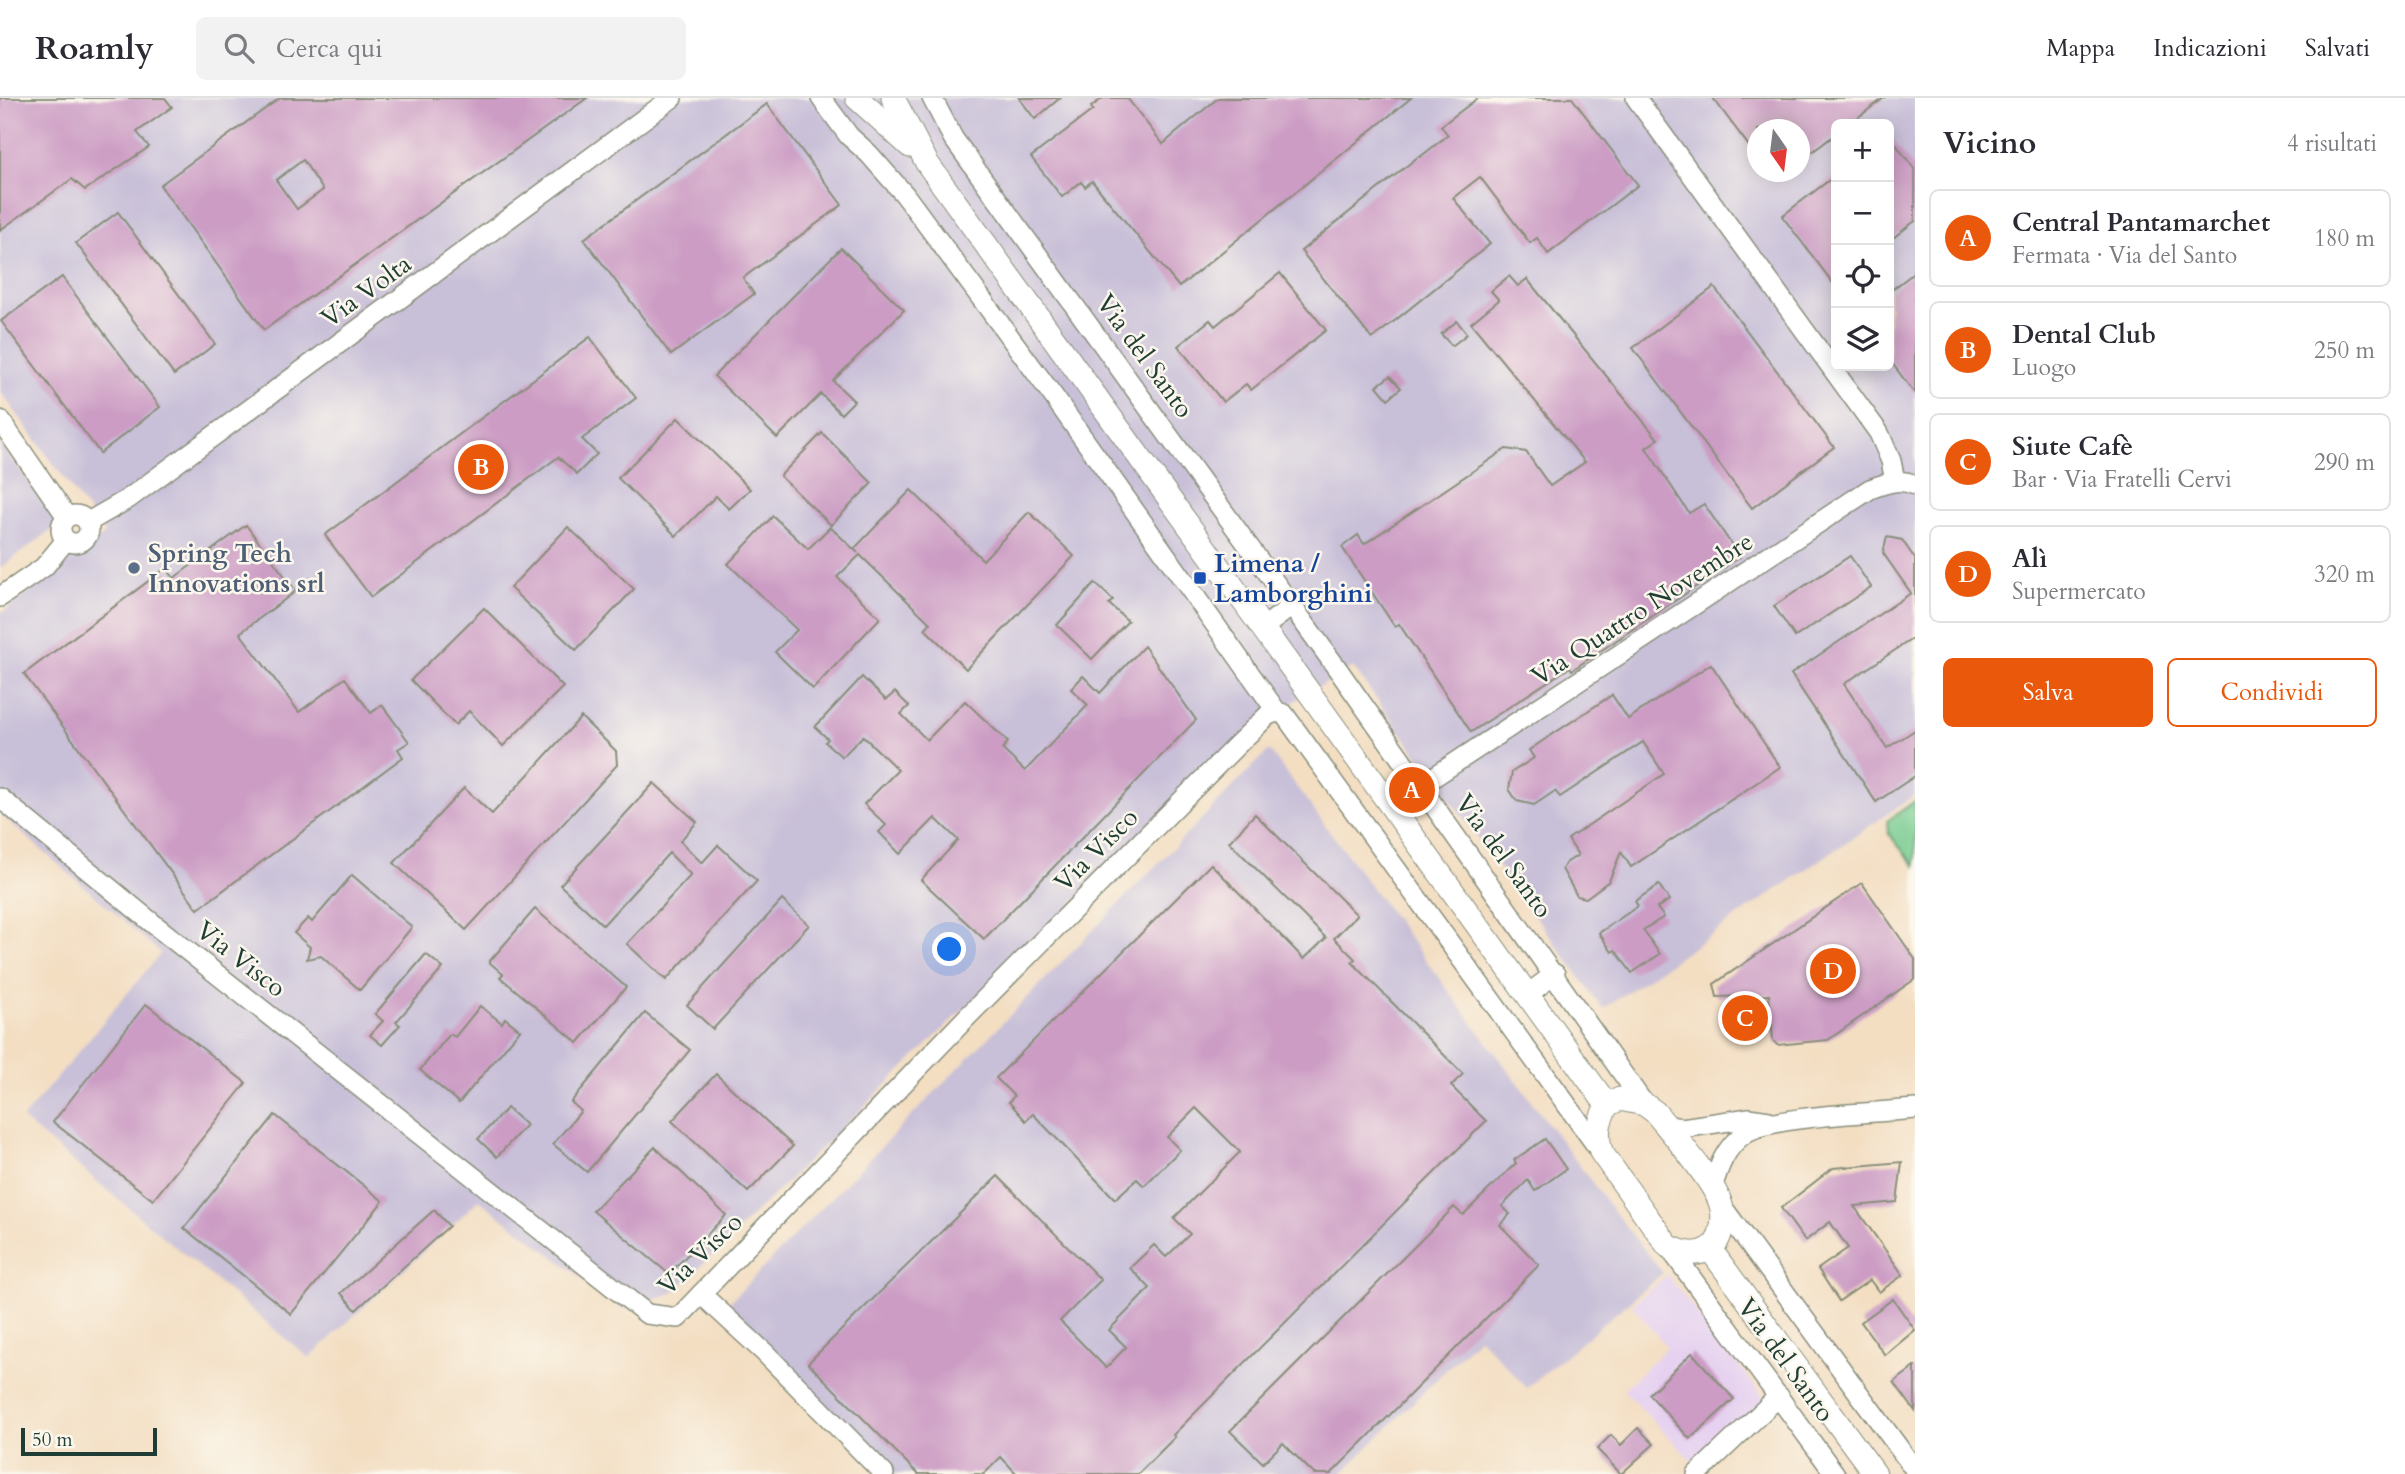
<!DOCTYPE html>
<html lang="it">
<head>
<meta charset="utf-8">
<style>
  :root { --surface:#fff; --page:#f2f2f3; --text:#2b2b33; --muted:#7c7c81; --line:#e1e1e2; --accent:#ea580c }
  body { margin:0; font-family:Cardo,serif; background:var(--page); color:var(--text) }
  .controls { position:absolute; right:21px; top:21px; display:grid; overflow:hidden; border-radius:10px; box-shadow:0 4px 18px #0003 }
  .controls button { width:63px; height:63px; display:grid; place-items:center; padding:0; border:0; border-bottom:2px solid var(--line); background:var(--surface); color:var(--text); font:35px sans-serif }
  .compass { position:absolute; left:1747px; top:21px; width:63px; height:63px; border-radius:50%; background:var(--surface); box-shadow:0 4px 18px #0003; rotate:166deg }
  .scale { position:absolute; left:21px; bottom:18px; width:136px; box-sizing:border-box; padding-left:7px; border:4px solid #1f3d34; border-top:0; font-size:19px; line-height:24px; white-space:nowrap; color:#1f3d34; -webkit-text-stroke:5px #fbf7ec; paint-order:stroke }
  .you { position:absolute; left:950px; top:852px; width:24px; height:24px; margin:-18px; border:5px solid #fff; border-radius:50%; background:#1a73e8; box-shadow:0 0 0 10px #1a73e833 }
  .badge { display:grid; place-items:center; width:46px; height:46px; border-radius:50%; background:var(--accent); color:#fff; font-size:23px; font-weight:700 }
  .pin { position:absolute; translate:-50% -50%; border:4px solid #fff; box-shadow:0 2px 7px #0006 }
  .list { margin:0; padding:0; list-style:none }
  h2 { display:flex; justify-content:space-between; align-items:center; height:91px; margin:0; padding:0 28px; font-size:30px }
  h2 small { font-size:23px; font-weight:400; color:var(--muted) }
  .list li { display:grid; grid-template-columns:46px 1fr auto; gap:21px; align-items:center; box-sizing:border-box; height:98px; margin:0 14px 14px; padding:0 14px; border:2px solid var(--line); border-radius:10px }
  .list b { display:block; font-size:26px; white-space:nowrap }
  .list p { margin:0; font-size:23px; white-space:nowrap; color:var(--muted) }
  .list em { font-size:23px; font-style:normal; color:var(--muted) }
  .actions { display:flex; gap:14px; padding:21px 28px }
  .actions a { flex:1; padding:16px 0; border:2px solid var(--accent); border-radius:10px; text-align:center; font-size:24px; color:var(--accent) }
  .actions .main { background:var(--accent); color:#fff }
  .icon { flex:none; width:38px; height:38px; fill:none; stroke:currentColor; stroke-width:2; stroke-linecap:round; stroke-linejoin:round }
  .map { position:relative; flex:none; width:1915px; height:1376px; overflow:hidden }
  header { display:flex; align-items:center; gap:42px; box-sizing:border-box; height:98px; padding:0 35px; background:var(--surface); border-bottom:2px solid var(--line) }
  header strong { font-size:33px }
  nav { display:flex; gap:38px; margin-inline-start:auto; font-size:24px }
  .search { width:490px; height:63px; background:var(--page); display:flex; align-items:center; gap:18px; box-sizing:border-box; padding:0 24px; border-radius:10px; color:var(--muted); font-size:26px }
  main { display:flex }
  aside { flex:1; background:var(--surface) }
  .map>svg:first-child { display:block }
  .built { fill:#e6d2f0 }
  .industrial { fill:#c8bfd8; fill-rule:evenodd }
  .green { fill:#77cb8f; stroke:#4b8462; stroke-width:2 }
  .building { fill:#cc9cc4; fill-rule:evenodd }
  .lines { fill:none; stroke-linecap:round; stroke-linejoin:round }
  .minor-casing { stroke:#898e7b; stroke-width:22 }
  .tertiary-casing { stroke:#898e7b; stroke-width:25 }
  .minor { stroke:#fff; stroke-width:19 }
  .tertiary { stroke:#fff; stroke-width:23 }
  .service-dot { fill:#5c6f8a; stroke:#fbf7ec; stroke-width:2.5 }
  .transit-dot { fill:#1a4fb4; stroke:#fbf7ec; stroke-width:2.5 }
  .labels { text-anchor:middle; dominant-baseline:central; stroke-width:5; stroke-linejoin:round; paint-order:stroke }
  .street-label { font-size:26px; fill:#1f3d34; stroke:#fbf7ec }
  .service-label { font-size:26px; font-weight:bold; fill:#4e5e75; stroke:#fbf7ec; text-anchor:start }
  .transit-label { font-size:26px; font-weight:bold; fill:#164399; stroke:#fbf7ec; text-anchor:start }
</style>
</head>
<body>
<header>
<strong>Roamly</strong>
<div class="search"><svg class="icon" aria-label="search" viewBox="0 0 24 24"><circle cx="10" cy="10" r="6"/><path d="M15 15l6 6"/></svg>Cerca qui</div>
<nav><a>Mappa</a><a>Indicazioni</a><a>Salvati</a></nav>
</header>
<main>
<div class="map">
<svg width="1915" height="1376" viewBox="0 0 1915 1376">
  <rect width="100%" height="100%" fill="#fbf7ec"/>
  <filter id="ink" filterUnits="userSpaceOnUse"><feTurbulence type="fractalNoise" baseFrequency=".0143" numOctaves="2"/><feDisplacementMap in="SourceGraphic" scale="14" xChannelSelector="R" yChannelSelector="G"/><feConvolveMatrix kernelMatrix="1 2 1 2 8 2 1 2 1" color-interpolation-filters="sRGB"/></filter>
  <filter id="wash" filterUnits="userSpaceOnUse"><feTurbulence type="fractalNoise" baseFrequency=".00686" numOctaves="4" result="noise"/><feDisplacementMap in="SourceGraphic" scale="28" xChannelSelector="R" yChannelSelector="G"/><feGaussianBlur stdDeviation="1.57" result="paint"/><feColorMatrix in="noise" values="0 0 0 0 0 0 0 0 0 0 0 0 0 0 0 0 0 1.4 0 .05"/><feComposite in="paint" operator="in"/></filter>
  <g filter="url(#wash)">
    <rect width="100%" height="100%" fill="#f3dec2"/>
    <polygon class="built" points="1667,1177 1765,1301 1695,1366 1623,1292 1667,1249 1632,1207"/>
    <g class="industrial">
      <path d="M0,0H1915V697L1603,911L1353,569L1256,626L673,1195L623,1211L479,1102L309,1260L22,1021L161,855L0,716V516L105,436L0,293ZM1836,26H1889V268H1836ZM1758,32H1800V74H1758Z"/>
      <polygon points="0,345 60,426 0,470"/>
      <polygon points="1269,652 1611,1110 1663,1175 1527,1290 1479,1239 1341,1376 890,1376 725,1209"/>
    </g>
    <polygon class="green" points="1915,703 1915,768 1888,735 1887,723"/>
    <g id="blocks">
      <g class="building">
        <polygon points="0,0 165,0 172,9 137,34 149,49 85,92 72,81 0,132"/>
        <path d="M280,0H587L264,232L160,87ZM303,62L323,92L297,111L276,82Z"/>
        <polygon points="1019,0 1060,0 1035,21"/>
        <polygon points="1103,0 1127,0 1163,46 1218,0 1411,0 1179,189 1092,83 1085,89 1081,84 1062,99 1031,59 1093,12 1091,9"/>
        <polygon points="1478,0 1572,0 1638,87 1548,156 1537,140 1530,145 1480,79 1453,100 1490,146 1372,241 1301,153 1419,58 1420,59 1448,37 1441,28"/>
        <polygon points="1713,0 1884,0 1849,26 1836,26 1836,36 1800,63 1800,32 1758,32 1758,60"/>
        <polygon points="767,6 842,107 743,180 754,196 671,257 584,141"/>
        <polygon points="1889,37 1915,72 1915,123 1889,143"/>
        <polygon points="1836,77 1836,189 1782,118"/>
        <polygon points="118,114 215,246 174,277 76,145"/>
        <polygon points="841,150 904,212 833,283 854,303 841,316 821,296 777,340 714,278"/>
        <polygon points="1915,174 1915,296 1889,261 1889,194"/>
        <polygon points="1280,175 1326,232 1251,292 1246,286 1223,304 1178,248 1210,222 1215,228"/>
        <polygon points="1509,178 1518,188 1527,181 1658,341 1646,350 1689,415 1704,406 1740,459 1572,572 1570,569 1471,634 1399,526 1395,529 1342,449 1358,437 1364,446 1506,351 1526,354 1550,388 1585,364 1471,225 1499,202 1491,193"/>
        <polygon points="62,179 160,309 100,355 1,223"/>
        <polygon points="1714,189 1834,349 1752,410 1633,250"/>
        <polygon points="1457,223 1467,236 1452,248 1441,236"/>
        <polygon points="590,239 636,300 582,341 597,356 577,376 558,359 371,499 325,437"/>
        <polygon points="1390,278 1401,290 1388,301 1377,288"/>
        <polygon points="678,320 750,391 729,411 716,398 676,438 618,380"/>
        <polygon points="822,335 872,385 831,427 780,378"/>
        <polygon points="911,392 983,462 1029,414 1074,458 966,571 925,531 930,525 860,457 837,479 880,520 813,591 775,554 797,532 728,466 773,418 808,451 830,429 858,455 854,451"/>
        <polygon points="246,427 296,493 240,535 299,614 345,580 371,615 382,607 409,644 398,651 403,659 198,811 24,576 166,470 174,480"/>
        <polygon points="568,429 634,491 576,552 510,490"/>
        <polygon points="1887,439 1902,442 1915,461 1915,539 1844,586 1887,650 1915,632 1915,678 1876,704 1791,576 1911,495 1883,455"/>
        <polygon points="1850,458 1871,489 1795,539 1774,508"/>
        <polygon points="1095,485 1113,502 1109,506 1128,523 1092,561 1057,527"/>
        <polygon points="484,510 563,589 503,648 469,613 455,627 411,582"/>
        <polygon points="1144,548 1196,622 984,841 921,782 958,742 935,720 900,756 879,734 886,727 864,706 898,672 863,638 842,659 825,644 828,641 815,629 862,579 886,602 895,594 909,608 901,616 927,642 965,603 1008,644 1002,651 1025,673 1088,607 1071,591 1083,578 1100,595"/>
        <polygon points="1711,566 1780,669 1631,769 1621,754 1609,783 1586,800 1577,798 1562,771 1566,765 1578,757 1568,741 1664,676 1643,644 1560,699 1555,693 1534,707 1517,703 1509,691 1512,674 1534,660 1529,652 1612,597 1628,621"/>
        <polygon points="581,619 616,653 617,667 466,832 394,765 464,690 492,716"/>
        <polygon points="654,685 697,724 680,743 702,765 718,747 757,783 666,882 627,846 691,777 669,755 603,827 560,787"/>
        <polygon points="1255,716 1357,817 1334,840 1355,861 1352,864 1463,976 1451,988 1486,1023 1173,1337 1175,1339 1138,1376 1017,1376 1001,1359 984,1376 918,1376 808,1265 998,1078 1101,1182 1060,1223 1106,1270 1126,1249 1109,1232 1150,1190 1130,1170 1154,1147 1166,1159 1190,1136 1174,1120 1240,1054 1196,1010 1167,1039 1180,1052 1144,1088 1137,1081 1115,1101 1033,1016 1026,1023 1009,1004 1014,998 996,980 1211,766 1304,861 1326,840 1229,744"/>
        <polygon points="352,777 412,829 360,892 321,858 307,861 310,849 294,835 308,820 312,824"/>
        <polygon points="1862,785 1915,861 1915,881 1828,942 1777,947 1773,942 1769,897 1717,899 1714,886"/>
        <polygon points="1659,787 1669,802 1657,810 1664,819 1643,832 1660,856 1632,875 1615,852 1612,854 1599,835 1638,808 1635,803"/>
        <polygon points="782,802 809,827 713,931 687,907"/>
        <polygon points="535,811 626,889 578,945 500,879 503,876 489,864"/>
        <polygon points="426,856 443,870 396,924 400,927 382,947 370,937 383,923 375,916"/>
        <polygon points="146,906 246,985 153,1102 53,1024"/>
        <polygon points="480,908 502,925 505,920 520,932 459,1005 420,972 450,936 455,939"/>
        <polygon points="645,915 690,952 587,1074 553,1046 581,1013 571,1004"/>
        <polygon points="716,976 793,1048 748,1094 672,1023"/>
        <polygon points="507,1010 526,1027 497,1059 478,1041"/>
        <polygon points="275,1017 383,1103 291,1216 184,1130"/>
        <polygon points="1545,1041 1566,1071 1535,1093 1528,1082 1502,1108 1510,1116 1500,1127 1539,1167 1331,1376 1314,1376 1283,1345 1263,1365 1230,1333 1454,1109 1463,1117 1516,1065 1514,1062"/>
        <polygon points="655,1049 726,1117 669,1176 593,1113"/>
        <polygon points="1902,1064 1897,1104 1854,1108 1903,1177 1879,1194 1870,1182 1839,1203 1818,1171 1848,1150 1830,1124 1805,1143 1781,1110 1833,1070"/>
        <polygon points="434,1112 449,1128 356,1212 341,1195"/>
        <polygon points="1893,1201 1915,1232 1885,1257 1861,1224"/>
        <polygon points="1692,1255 1734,1301 1690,1341 1649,1296"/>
        <polygon points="1915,1269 1915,1313 1894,1284"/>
        <polygon points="1638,1330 1654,1346 1621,1376 1597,1351 1611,1337 1621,1347"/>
      </g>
    </g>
  </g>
  <g filter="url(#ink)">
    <use href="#blocks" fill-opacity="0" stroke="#898e7b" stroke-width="2"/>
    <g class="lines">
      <g class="minor-casing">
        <g id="minor">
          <polyline points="821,0 849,38 869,56 905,97 1054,299 1277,614 1284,616 1601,1054"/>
          <polyline points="932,0 953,40 1339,573 1644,1006"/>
          <polyline points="1636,0 1879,335 1891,363 1895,383"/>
          <polyline points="0,322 67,419"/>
          <circle cx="75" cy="431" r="14"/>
          <polyline points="88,424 128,401 672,0"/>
          <polyline points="0,499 44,469 66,442"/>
          <polyline points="1264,529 1292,508"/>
          <path d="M1420,688L1870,391C1886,385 1899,380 1915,387"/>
          <polyline points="0,700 156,828 647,1216 678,1220 970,916 1235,649 1268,617 1277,614"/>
          <polyline points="1528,896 1555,876"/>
          <polyline points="1665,1027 1682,1030 1749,1020 1769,1023"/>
          <path d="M1712,1090C1719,1068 1725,1050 1744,1036C1770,1017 1878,1015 1915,1011"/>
          <polyline points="1721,1107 1915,1372"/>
          <polyline points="1668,1148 1835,1376"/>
          <polyline points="701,1196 765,1255 884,1376"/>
          <polyline points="1697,1376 1779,1298"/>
        </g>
      </g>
      <g class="tertiary-casing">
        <g id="tertiary">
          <polyline points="857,0 910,48"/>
          <polyline points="893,0 927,65 1607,1007"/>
          <path d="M1620,1001L1644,1006L1655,1014C1671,1034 1715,1084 1721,1107C1725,1120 1722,1144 1709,1151C1696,1159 1680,1154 1668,1148L1601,1054C1596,1033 1598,1026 1607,1007Z"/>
          <polyline points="1710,1151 1875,1376"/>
        </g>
      </g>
      <use href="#minor" class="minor"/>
      <use href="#tertiary" class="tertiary"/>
    </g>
  </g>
  <circle class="service-dot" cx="134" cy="470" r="7"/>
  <rect class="transit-dot" x="1193" y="473" width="14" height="14" rx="3.5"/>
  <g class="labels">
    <g class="street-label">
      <text transform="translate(366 193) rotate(-36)">Via Volta</text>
      <text transform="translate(1145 258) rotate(54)">Via del Santo</text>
      <text transform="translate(1642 511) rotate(-33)">Via Quattro Novembre</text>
      <text transform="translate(1096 752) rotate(-45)">Via Visco</text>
      <text transform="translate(1504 758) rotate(54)">Via del Santo</text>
      <text transform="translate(241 861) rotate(38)">Via Visco</text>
      <text transform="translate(700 1156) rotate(-44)">Via Visco</text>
      <text transform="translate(1786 1262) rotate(54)">Via del Santo</text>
    </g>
    <g class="service-label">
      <text x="148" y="455">Spring Tech<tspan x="148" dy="30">Innovations srl</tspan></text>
    </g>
    <g class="transit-label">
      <text x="1214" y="465">Limena /<tspan x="1214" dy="30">Lamborghini</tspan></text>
    </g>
  </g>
</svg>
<div class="controls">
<button>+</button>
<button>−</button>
<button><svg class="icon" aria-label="locate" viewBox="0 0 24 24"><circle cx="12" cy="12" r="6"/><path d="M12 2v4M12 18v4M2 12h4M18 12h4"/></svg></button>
<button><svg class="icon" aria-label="layers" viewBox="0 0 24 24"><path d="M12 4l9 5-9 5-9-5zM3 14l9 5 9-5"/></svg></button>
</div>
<svg class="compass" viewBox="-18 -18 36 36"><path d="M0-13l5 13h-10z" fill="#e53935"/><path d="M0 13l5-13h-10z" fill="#7c7c81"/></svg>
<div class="scale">50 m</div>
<div class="you"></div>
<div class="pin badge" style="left:1412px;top:692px">A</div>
<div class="pin badge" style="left:481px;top:369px">B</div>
<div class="pin badge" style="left:1745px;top:920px">C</div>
<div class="pin badge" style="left:1833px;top:873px">D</div>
</div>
<aside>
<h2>Vicino<small>4 risultati</small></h2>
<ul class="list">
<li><span class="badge">A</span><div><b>Central Pantamarchet</b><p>Fermata · Via del Santo</p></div><em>180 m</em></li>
<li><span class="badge">B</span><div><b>Dental Club</b><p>Luogo</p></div><em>250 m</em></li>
<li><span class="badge">C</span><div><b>Siute Cafè</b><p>Bar · Via Fratelli Cervi</p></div><em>290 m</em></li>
<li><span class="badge">D</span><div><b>Alì</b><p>Supermercato</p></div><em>320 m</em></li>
</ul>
<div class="actions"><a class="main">Salva</a><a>Condividi</a></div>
</aside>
</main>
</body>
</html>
